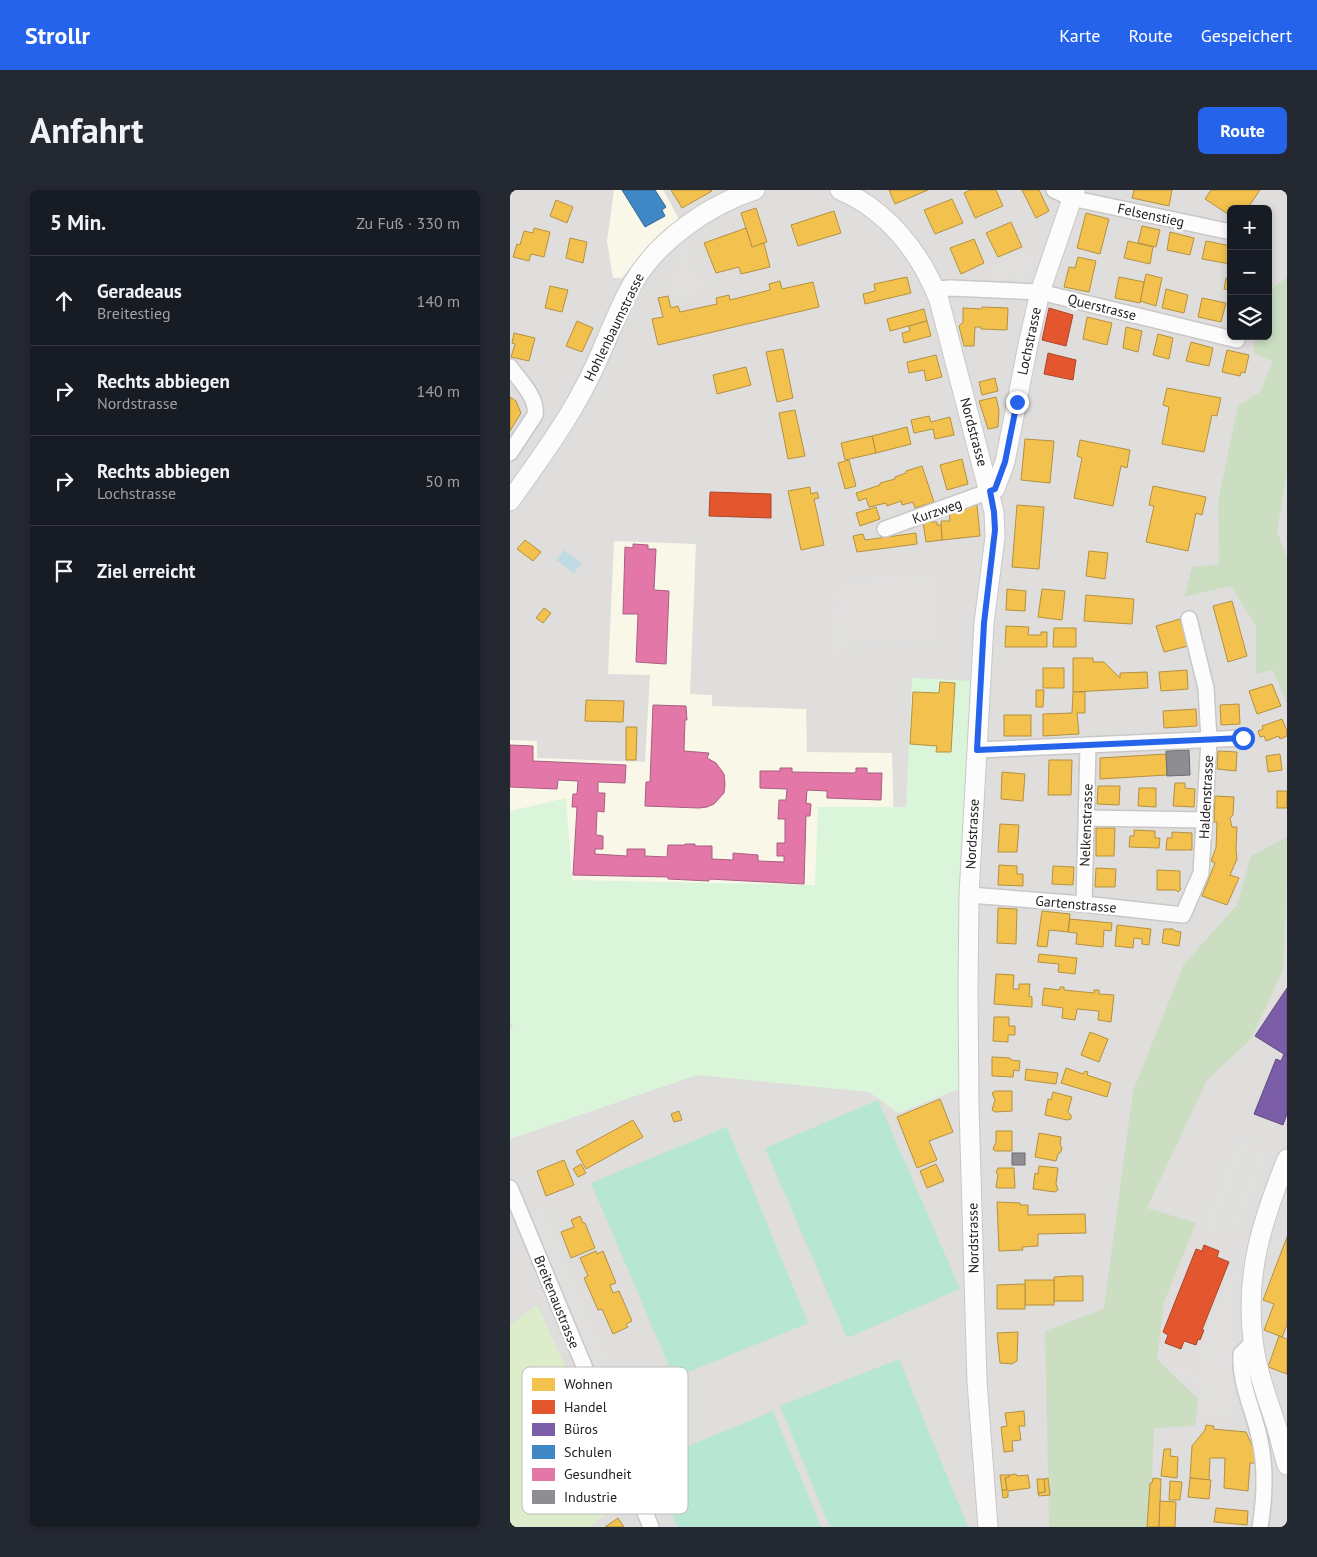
<!DOCTYPE html>
<html lang="de">
<head>
<meta charset="utf-8">
<style>
  :root { --surface:#171b24; --page:#242831; --text:#f1f3f6; --muted:#9ea1a6; --line:#363941; --accent:#2563eb }
  body { margin:0; font-family:"PT Sans",sans-serif; background:var(--page); color:var(--text) }
  .controls { position:absolute; right:15px; top:15px; display:grid; overflow:hidden; border-radius:8px; box-shadow:0 2px 8px #0003 }
  .controls button { width:45px; height:45px; display:grid; place-items:center; padding:0; border:0; border-bottom:1px solid var(--line); background:var(--surface); color:var(--text); font:25px sans-serif }
  .stop { position:absolute; width:15px; height:15px; margin:-11px; border:4px solid #2563eb; border-radius:50%; background:#fff }
  .stop.end { background:#2563eb; border-color:#fff; box-shadow:0 1px 5px #0008 }
  .list { margin:0; padding:0; list-style:none }
  h2 { display:flex; justify-content:space-between; align-items:center; height:65px; margin:0; padding:0 20px; font-size:21px }
  h2 small { font-size:16px; font-weight:400; color:var(--muted) }
  .list li { display:grid; grid-template-columns:32px 1fr auto; gap:15px; align-items:center; box-sizing:border-box; height:90px; padding:0 20px; border-top:1px solid var(--line) }
  .list b { display:block; font-size:19px; white-space:nowrap }
  .list p { margin:0; font-size:16px; white-space:nowrap; color:var(--muted) }
  .list em { font-size:16px; font-style:normal; color:var(--muted) }
  .icon { flex:none; width:28px; height:28px; fill:none; stroke:currentColor; stroke-width:2; stroke-linecap:round; stroke-linejoin:round }
  .map { position:relative; flex:none; width:777px; height:1337px; overflow:hidden; border-radius:8px }
  header { display:flex; align-items:center; gap:30px; box-sizing:border-box; height:70px; padding:0 25px; background:var(--accent); color:#fff }
  header strong { font-size:24px }
  nav { display:flex; gap:28px; margin-inline-start:auto; font-size:18px }
  .intro { display:flex; align-items:center; justify-content:space-between; box-sizing:border-box; height:120px; padding:0 30px }
  h1 { margin:0; font-size:35px }
  .button { padding:12px 22px; border-radius:8px; background:var(--accent); color:#fff; font-size:18px; font-weight:700 }
  main { display:flex; gap:30px; padding:0 30px }
  aside { flex:1; background:var(--surface); border-radius:8px; box-shadow:0 2px 8px #0003 }
  .map>svg:first-child { display:block }
  .residential { fill:#dfdedc; fill-rule:evenodd }
  .education { fill:#f8f7e8 }
  .grass { fill:#ddeccb }
  .forest { fill:#cbdec1 }
  .park { fill:#daf5da }
  .pitch { fill:#b7e6d2 }
  .parking { fill:#e0dfde }
  .water { fill:#bfdbe3 }
  .homes { fill:#f2c14e; stroke:#b49141 }
  .shops { fill:#e4572e; stroke:#aa472a }
  .offices { fill:#7b5ea7; stroke:#604c7f }
  .schools { fill:#3f88c5; stroke:#366994 }
  .health { fill:#e377a8; stroke:#a95e80 }
  .industry { fill:#8d8d92; stroke:#6d6d70 }
  .lines { fill:none; stroke-linecap:round; stroke-linejoin:round }
  .minor-casing { stroke:#c9c8c7; stroke-width:18 }
  .tertiary-casing { stroke:#c9c8c7; stroke-width:21 }
  .minor { stroke:#fdfcfc; stroke-width:15 }
  .tertiary { stroke:#fdfcfc; stroke-width:19 }
  .route { stroke:#2563eb; stroke-width:6 }
  .labels { text-anchor:middle; dominant-baseline:central; stroke-width:5; stroke-linejoin:round; paint-order:stroke }
  .street-label { font-size:14px; fill:#222; stroke:#fff }
  .key { fill:#fff; stroke:#bdbdbd; stroke-width:1 }
  .key-label { font-size:14px; fill:#222 }
</style>
</head>
<body>
<header>
<strong>Strollr</strong>
<nav><a>Karte</a><a>Route</a><a>Gespeichert</a></nav>
</header>
<div class="intro"><h1>Anfahrt</h1><a class="button">Route</a></div>
<main>
<aside>
<h2>5 Min.<small>Zu Fuß · 330 m</small></h2>
<ul class="list">
<li><svg class="icon" aria-label="ahead" viewBox="0 0 24 24"><path d="M12 20V5M6 11l6-6 6 6"/></svg><div><b>Geradeaus</b><p>Breitestieg</p></div><em>140 m</em></li>
<li><svg class="icon" aria-label="right" viewBox="0 0 24 24"><path d="M7 20v-9h11M14 6l5 5-5 5"/></svg><div><b>Rechts abbiegen</b><p>Nordstrasse</p></div><em>140 m</em></li>
<li><svg class="icon" aria-label="right" viewBox="0 0 24 24"><path d="M7 20v-9h11M14 6l5 5-5 5"/></svg><div><b>Rechts abbiegen</b><p>Lochstrasse</p></div><em>50 m</em></li>
<li><svg class="icon" aria-label="arrive" viewBox="0 0 24 24"><path d="M6 21V4h12l-3 4 3 4H6"/></svg><div><b>Ziel erreicht</b></div></li>
</ul>
</aside>
<div class="map">
<svg width="777" height="1337" viewBox="0 0 777 1337">
  <rect width="100%" height="100%" fill="#f0eeeb"/>
  <path class="residential" d="M0,0H777V1337H0ZM721,19H758V146H721Z"/>
  <g class="education">
    <polygon points="104,0 153,0 169,29 154,40 132,63 112,88 103,88 97,51"/>
    <polygon points="104,351 186,354 180,504 202,505 202,516 296,519 297,562 382,563 384,638 331,733 38,728 0,651 0,550 27,551 27,568 135,572 140,485 98,484"/>
  </g>
  <polygon class="grass" points="27,1115 75,1219 114,1312 79,1337 0,1337 0,1135"/>
  <g class="forest">
    <polygon points="777,87 777,282 767,341 777,369 777,514 763,480 746,484 746,436 721,396 674,407 682,377 709,374 708,311 728,216 750,202 763,171 743,163 746,146 758,146 758,102"/>
    <polygon points="777,647 777,688 773,780 741,849 697,890 637,1018 686,1033 654,1112 647,1169 688,1209 685,1236 644,1238 640,1337 539,1337 535,1141 594,1119 623,901 674,774 727,715 741,666"/>
  </g>
  <polygon class="park" points="402,488 464,491 451,697 449,899 388,923 359,902 187,885 0,949 0,839 3,838 0,831 0,621 56,608 62,690 305,695 308,617 396,617"/>
  <g class="pitch">
    <polygon points="368,910 450,1099 337,1148 255,958"/>
    <polygon points="217,937 298,1133 164,1188 81,993"/>
    <polygon points="389,1169 458,1337 320,1337 270,1216"/>
    <polygon points="263,1221 311,1337 167,1337 140,1272"/>
  </g>
  <g class="parking">
    <polygon points="178,58 183,81 193,92 198,101 165,110 154,79 171,75 168,61"/>
    <polygon points="520,58 520,68 526,74 522,85 510,91 501,86 493,91 479,90 480,79"/>
    <polygon points="361,386 426,387 426,454 345,451 332,466 323,464 325,394 361,393"/>
    <polygon points="729,948 739,951 702,1043 693,1039"/>
    <polygon points="749,961 758,965 728,1041 719,1037"/>
    <polygon points="34,1018 113,1207 100,1219 21,1023"/>
    <polygon points="771,1029 777,1031 777,1040 768,1063 759,1060"/>
    <polygon points="721,1077 731,1081 724,1102 726,1226 689,1225 691,1193 670,1190 659,1175 666,1170 673,1180 689,1181 691,1154"/>
  </g>
  <polygon class="water" points="54,360 72,373 64,383 46,370"/>
  <g class="homes">
    <polygon points="161,0 201,0 202,1 172,18"/>
    <polygon points="379,0 418,0 385,14"/>
    <polygon points="460,0 486,0 493,16 465,28 454,3"/>
    <polygon points="512,0 529,0 539,21 526,28"/>
    <polygon points="624,0 662,0 659,16 622,8"/>
    <polygon points="701,0 750,0 737,19 721,19 721,26 695,9"/>
    <polygon points="442,9 453,33 425,44 414,20"/>
    <polygon points="46,10 63,17 57,33 40,26"/>
    <polygon points="246,18 257,52 242,57 231,23"/>
    <polygon points="324,21 331,43 288,56 281,35"/>
    <polygon points="576,23 599,29 590,64 567,58"/>
    <polygon points="501,32 512,57 488,67 476,43"/>
    <polygon points="632,36 650,40 646,57 628,53"/>
    <polygon points="24,38 40,42 34,67 21,64 19,71 3,67 7,54 10,55 14,41 23,43"/>
    <polygon points="236,38 242,57 254,53 260,77 231,84 229,77 206,83 194,53"/>
    <polygon points="660,42 684,48 680,65 657,60"/>
    <polygon points="60,48 77,52 73,73 56,68"/>
    <polygon points="464,49 474,73 451,84 440,58"/>
    <polygon points="618,51 643,57 640,74 614,68"/>
    <polygon points="696,51 721,56 720,74 692,69"/>
    <polygon points="568,67 586,71 579,102 554,97 559,77 565,78"/>
    <polygon points="636,84 652,88 646,116 630,111"/>
    <polygon points="397,87 401,103 355,114 353,104 365,101 364,94"/>
    <polygon points="609,87 634,92 630,113 605,108"/>
    <polygon points="716,88 721,88 721,100 714,99"/>
    <polygon points="270,91 272,99 303,92 309,117 148,155 142,129 153,127 148,108 158,106 161,118 168,116 170,122 207,114 206,108 219,105 220,110 260,100 259,94"/>
    <polygon points="40,96 58,100 52,122 35,118"/>
    <polygon points="656,99 678,105 674,123 652,118"/>
    <polygon points="692,108 716,113 711,132 688,127"/>
    <polygon points="472,117 498,118 497,140 471,139 471,137 465,137 464,156 454,156 449,136 453,132 453,118 472,119"/>
    <polygon points="414,119 417,131 380,141 377,129"/>
    <polygon points="577,127 602,133 597,155 573,149"/>
    <polygon points="67,131 83,138 72,162 56,156"/>
    <polygon points="417,131 421,146 394,153 392,143 400,141 399,136"/>
    <polygon points="616,137 632,141 628,162 613,158"/>
    <polygon points="4,143 25,148 19,171 1,167 5,154 2,153"/>
    <polygon points="648,144 663,148 659,169 643,165"/>
    <polygon points="681,152 703,158 699,176 676,171"/>
    <polygon points="273,159 283,208 267,212 256,162"/>
    <polygon points="717,160 739,165 735,183 731,182 730,186 712,182"/>
    <polygon points="426,165 432,187 416,191 414,180 399,183 397,172"/>
    <polygon points="236,177 241,195 207,204 203,185"/>
    <polygon points="485,188 488,201 472,205 469,192"/>
    <polygon points="657,198 711,208 707,226 702,225 694,262 652,254 659,217 653,215"/>
    <polygon points="0,207 6,211 11,223 0,241"/>
    <polygon points="486,207 489,220 488,237 478,239 469,211"/>
    <polygon points="285,220 295,266 278,269 269,223"/>
    <polygon points="419,226 421,232 440,227 444,245 425,249 423,239 404,243 401,230"/>
    <polygon points="397,237 401,254 366,263 362,246"/>
    <polygon points="362,246 366,263 335,270 331,253"/>
    <polygon points="515,249 544,251 540,293 511,290"/>
    <polygon points="570,250 620,260 617,278 611,276 603,316 564,308 572,268 567,266"/>
    <polygon points="452,269 458,294 437,300 430,275"/>
    <polygon points="339,270 346,296 335,299 328,273"/>
    <polygon points="412,276 424,312 405,318 403,312 392,315 391,311 377,316 376,313 359,317 356,308 349,311 346,303 370,295 370,293 385,289 385,287 396,283 396,281"/>
    <polygon points="643,296 696,307 692,325 686,323 678,361 636,352 644,316 639,315"/>
    <polygon points="300,297 301,304 307,302 309,308 304,309 314,355 291,360 278,301"/>
    <polygon points="467,315 470,346 432,350 431,331 440,331 439,320 457,317 457,316"/>
    <polygon points="507,315 534,317 529,379 502,377"/>
    <polygon points="366,317 370,329 350,336 346,323"/>
    <polygon points="413,332 427,332 427,335 431,335 432,350 416,352"/>
    <polygon points="406,343 407,354 347,362 343,346 353,344 355,350"/>
    <polygon points="15,350 31,362 23,371 7,359"/>
    <polygon points="579,361 598,363 595,389 576,386"/>
    <polygon points="497,399 516,401 515,421 496,420"/>
    <polygon points="532,399 555,401 552,430 528,427"/>
    <polygon points="576,405 624,409 622,434 574,431"/>
    <polygon points="722,411 737,466 718,472 703,416"/>
    <polygon points="34,418 41,423 33,433 26,428"/>
    <polygon points="670,429 678,456 654,462 646,436"/>
    <polygon points="496,436 519,437 518,445 531,445 531,442 537,442 537,457 495,457"/>
    <polygon points="544,438 566,438 566,457 543,457"/>
    <polygon points="563,468 583,468 583,472 594,472 610,488 610,483 637,482 638,498 563,502"/>
    <rect x="533" y="478" width="21" height="20"/>
    <polygon points="677,480 678,499 651,501 649,482"/>
    <polygon points="430,492 445,493 441,562 426,562 427,556 400,554 403,502 429,503"/>
    <polygon points="762,494 771,516 747,524 739,501"/>
    <polygon points="526,500 534,500 533,517 526,517"/>
    <polygon points="563,502 575,502 575,523 567,523 569,544 533,546 533,524 562,523"/>
    <polygon points="76,510 114,511 113,532 75,531"/>
    <polygon points="729,514 730,534 711,535 710,515"/>
    <polygon points="686,519 687,536 654,538 653,521"/>
    <rect x="494" y="525" width="27" height="21"/>
    <polygon points="772,529 777,541 777,546 770,549 769,546 756,551 754,546 750,547 748,541 753,539 752,536"/>
    <polygon points="116,537 127,537 126,570 116,570"/>
    <polygon points="708,561 727,562 726,581 707,579"/>
    <polygon points="656,564 657,585 590,589 590,568"/>
    <polygon points="770,564 772,580 758,582 756,566"/>
    <polygon points="539,570 562,570 561,605 538,605"/>
    <polygon points="492,582 515,584 513,611 491,609"/>
    <polygon points="665,593 675,593 675,598 685,599 684,617 663,616"/>
    <polygon points="588,596 610,596 609,615 587,614"/>
    <polygon points="629,598 646,598 646,617 628,616"/>
    <rect x="767" y="601" width="10" height="17"/>
    <polygon points="705,606 724,607 723,625 720,628 722,637 727,637 726,659 727,669 720,685 729,688 717,715 692,706 705,673 701,671 706,658 707,632 704,632"/>
    <polygon points="490,634 509,635 507,662 488,662"/>
    <polygon points="586,638 605,638 604,666 586,666"/>
    <polygon points="624,640 645,641 645,648 650,648 649,658 619,657 620,646 624,646"/>
    <polygon points="662,642 682,643 682,660 656,660 657,648 662,648"/>
    <polygon points="489,675 507,676 507,684 513,684 513,696 488,695"/>
    <polygon points="543,676 564,677 563,695 542,694"/>
    <polygon points="586,678 606,679 605,697 585,697"/>
    <polygon points="647,680 670,681 670,698 671,699 668,702 666,700 647,700"/>
    <polygon points="488,718 507,719 506,754 487,753"/>
    <polygon points="532,721 560,724 558,742 539,740 537,757 527,756"/>
    <polygon points="560,729 602,733 601,741 594,740 593,757 566,754 567,743 558,742"/>
    <polygon points="607,735 641,739 639,755 632,754 632,749 624,748 623,758 605,756"/>
    <polygon points="654,739 663,739 665,741 671,742 669,756 652,753"/>
    <polygon points="529,764 567,768 565,784 548,782 549,774 528,772"/>
    <polygon points="486,784 504,785 503,799 509,799 509,794 520,794 519,806 522,807 522,817 484,814"/>
    <polygon points="550,797 554,797 554,800 584,803 584,800 589,800 589,804 604,805 601,832 588,830 589,821 567,819 565,830 552,828 553,818 532,815 534,798 550,800"/>
    <polygon points="484,827 499,827 499,836 505,836 505,845 498,845 498,852 483,851"/>
    <polygon points="580,842 598,849 589,872 571,865"/>
    <polygon points="482,867 500,868 501,870 510,871 509,881 504,880 503,887 482,886"/>
    <polygon points="556,878 573,884 575,881 578,882 577,885 601,893 597,907 551,893"/>
    <polygon points="516,879 548,883 546,894 515,890"/>
    <polygon points="485,901 502,901 502,921 485,922 482,920 485,910 482,903"/>
    <polygon points="543,902 562,907 558,922 561,925 561,929 557,930 535,925 538,909 541,910"/>
    <polygon points="430,909 443,942 419,951 427,970 407,978 387,927"/>
    <polygon points="169,921 172,930 164,932 161,924"/>
    <polygon points="123,930 133,947 76,979 66,961"/>
    <polygon points="486,941 502,941 502,961 485,961 483,959 486,952"/>
    <polygon points="529,943 551,947 550,955 552,957 551,962 548,964 546,971 525,967"/>
    <polygon points="54,970 64,995 36,1006 27,981"/>
    <polygon points="71,974 76,983 68,987 63,979"/>
    <polygon points="426,974 434,991 417,998 410,981"/>
    <polygon points="529,976 548,978 546,994 548,1000 545,1002 523,999 525,983 528,984"/>
    <polygon points="488,978 504,978 505,998 488,998 486,997 488,985 486,982"/>
    <polygon points="487,1012 510,1013 510,1015 518,1015 518,1025 575,1024 576,1043 528,1044 528,1056 512,1057 513,1060 489,1061"/>
    <polygon points="70,1026 73,1033 75,1033 85,1058 61,1068 51,1042 64,1037 61,1030"/>
    <polygon points="777,1047 777,1135 772,1147 754,1140 764,1114 753,1110"/>
    <polygon points="86,1061 87,1064 93,1061 106,1093 100,1095 103,1103 109,1101 122,1131 116,1134 118,1137 103,1144 92,1119 88,1120 74,1088 78,1086 70,1068"/>
    <polygon points="560,1086 573,1086 573,1111 544,1111 544,1087"/>
    <rect x="515" y="1090" width="29" height="25"/>
    <polygon points="515,1094 515,1119 487,1119 487,1095"/>
    <polygon points="508,1142 507,1171 502,1174 490,1173 487,1143"/>
    <polygon points="769,1146 777,1149 777,1184 758,1177"/>
    <polygon points="514,1221 515,1236 509,1236 511,1250 502,1251 503,1261 494,1262 491,1237 497,1236 495,1223"/>
    <polygon points="696,1235 704,1236 703,1239 736,1242 750,1273 740,1273 738,1301 714,1298 715,1268 700,1268 699,1290 680,1288 682,1256 695,1240"/>
    <polygon points="654,1259 661,1259 660,1266 668,1267 667,1288 651,1286"/>
    <polygon points="506,1284 507,1286 518,1285 520,1298 498,1301 498,1307 493,1308 492,1300 497,1300 495,1288 499,1287 499,1285"/>
    <polygon points="490,1285 499,1285 499,1287 495,1288 497,1300 492,1300"/>
    <polygon points="538,1288 540,1305 529,1306 528,1303 535,1302 534,1289"/>
    <polygon points="643,1288 651,1289 649,1337 637,1337 640,1293 642,1293"/>
    <polygon points="680,1288 701,1290 699,1309 678,1307"/>
    <polygon points="527,1289 534,1289 535,1302 528,1303"/>
    <polygon points="660,1291 672,1292 670,1310 659,1310"/>
    <polygon points="650,1311 666,1312 665,1337 649,1337"/>
    <polygon points="706,1318 738,1321 737,1335 704,1332"/>
    <polygon points="108,1328 114,1337 95,1337"/>
  </g>
  <g class="shops">
    <polygon points="539,118 563,125 556,156 532,150"/>
    <polygon points="538,163 566,170 563,190 534,184"/>
    <polygon points="200,302 261,304 261,328 199,326"/>
    <polygon points="694,1055 709,1061 707,1067 719,1072 692,1140 694,1140 690,1150 688,1149 686,1155 674,1151 671,1159 655,1153 658,1145 653,1142 686,1059 692,1061"/>
  </g>
  <g class="offices">
    <polygon points="777,798 777,866 745,846"/>
    <polygon points="774,864 777,866 777,924 773,935 744,924 766,869 771,871"/>
  </g>
  <polygon class="schools" points="112,0 145,0 156,17 152,20 155,26 135,37"/>
  <g class="health">
    <polygon points="123,354 138,355 138,359 146,359 144,400 159,401 156,474 126,472 128,424 113,424 115,357 123,358"/>
    <polygon points="143,515 176,516 177,530 175,530 174,561 199,563 197,568 206,573 214,584 215,594 214,603 204,614 197,617 189,618 135,616 136,592 140,592"/>
    <polygon points="0,555 23,556 23,571 116,575 115,593 88,592 88,603 95,603 94,622 87,621 86,645 93,646 93,659 85,659 85,664 117,666 117,659 135,659 135,666 157,667 158,655 175,655 175,654 185,654 185,656 202,656 202,669 223,670 223,663 248,665 248,671 274,672 274,666 267,666 267,653 275,653 275,629 268,629 269,610 276,610 277,599 250,598 250,581 270,581 270,578 282,578 282,582 344,583 346,582 346,578 357,578 357,583 372,583 371,610 317,608 317,601 297,600 296,613 301,614 300,626 296,626 294,694 199,689 199,691 158,689 158,687 63,685 67,617 62,617 63,604 67,604 68,591 48,590 47,599 0,597"/>
  </g>
  <g class="industry">
    <polygon points="679,560 680,585 657,586 656,561"/>
    <rect x="502" y="963" width="13" height="12"/>
  </g>
  <g class="lines">
    <g class="minor-casing">
      <g id="minor">
        <polyline points="544,0 561,8 721,42"/>
        <polyline points="425,99 441,98 530,102 727,150"/>
        <path d="M0,177C10,191 28,208 25,225L0,263"/>
        <polyline points="375,339 480,301"/>
        <polyline points="467,560 733,548"/>
        <polyline points="577,628 695,630"/>
        <polyline points="459,705 574,714 673,725 691,683 699,550 696,498 679,429"/>
        <polyline points="574,714 578,556"/>
        <polyline points="0,998 141,1337"/>
        <path d="M743,1152L731,1164C729,1192 743,1219 749,1246C756,1275 755,1307 750,1337"/>
      </g>
    </g>
    <g class="tertiary-casing">
      <g id="tertiary">
        <path d="M330,0C377,20 411,63 429,110L484,322L485,347L474,433L459,705L458,800L459,917L467,1191L478,1337"/>
        <polyline points="480,301 485,299 495,272 519,150 530,102 565,0"/>
        <path d="M0,311C26,274 54,237 75,196C93,163 104,126 123,93C148,50 199,15 245,0"/>
        <path d="M777,969C752,1031 735,1083 743,1150C746,1179 757,1207 766,1235C770,1248 773,1262 777,1275"/>
      </g>
    </g>
    <use href="#minor" class="minor"/>
    <use href="#tertiary" class="tertiary"/>
  </g>
  <g class="lines">
    <polyline class="route" points="507,212 495,272 485,299 480,301 484,322 485,340 474,433 467,560 733,548"/>
  </g>
  <g class="labels">
    <g class="street-label">
      <text transform="translate(641 25) rotate(12)">Felsenstieg</text>
      <text transform="translate(592 117) rotate(14)">Querstrasse</text>
      <text transform="translate(104 137) rotate(-64)">Hohlenbaumstrasse</text>
      <text transform="translate(519 151) rotate(-78)">Lochstrasse</text>
      <text transform="translate(464 242) rotate(75)">Nordstrasse</text>
      <text transform="translate(427 321) rotate(-19)">Kurzweg</text>
      <text transform="translate(696 607) rotate(-87)">Haldenstrasse</text>
      <text transform="translate(576 635) rotate(-88)">Nelkenstrasse</text>
      <text transform="translate(462 644) rotate(-87)">Nordstrasse</text>
      <text transform="translate(566 714) rotate(5)">Gartenstrasse</text>
      <text transform="translate(463 1048) rotate(-91)">Nordstrasse</text>
      <text transform="translate(47 1112) rotate(68)">Breitenaustrasse</text>
    </g>
  </g>
  <rect x="12" y="1177" width="166" height="147" rx="8" class="key"/>
  <rect x="22" y="1188" width="23" height="13" fill="#f2c14e"/>
  <rect x="22" y="1210" width="23" height="14" fill="#e4572e"/>
  <rect x="22" y="1233" width="23" height="13" fill="#7b5ea7"/>
  <rect x="22" y="1255" width="23" height="14" fill="#3f88c5"/>
  <rect x="22" y="1278" width="23" height="13" fill="#e377a8"/>
  <rect x="22" y="1300" width="23" height="14" fill="#8d8d92"/>
  <g class="key-label">
    <text x="54" y="1199">Wohnen</text>
    <text x="54" y="1222">Handel</text>
    <text x="54" y="1244">Büros</text>
    <text x="54" y="1267">Schulen</text>
    <text x="54" y="1289">Gesundheit</text>
    <text x="54" y="1312">Industrie</text>
  </g>
</svg>
<div class="controls">
<button>+</button>
<button>−</button>
<button><svg class="icon" aria-label="layers" viewBox="0 0 24 24"><path d="M12 4l9 5-9 5-9-5zM3 14l9 5 9-5"/></svg></button>
</div>
<div class="stop" style="left:733px;top:548px"></div>
<div class="stop end" style="left:507px;top:212px"></div>
</div>
</main>
</body>
</html>
